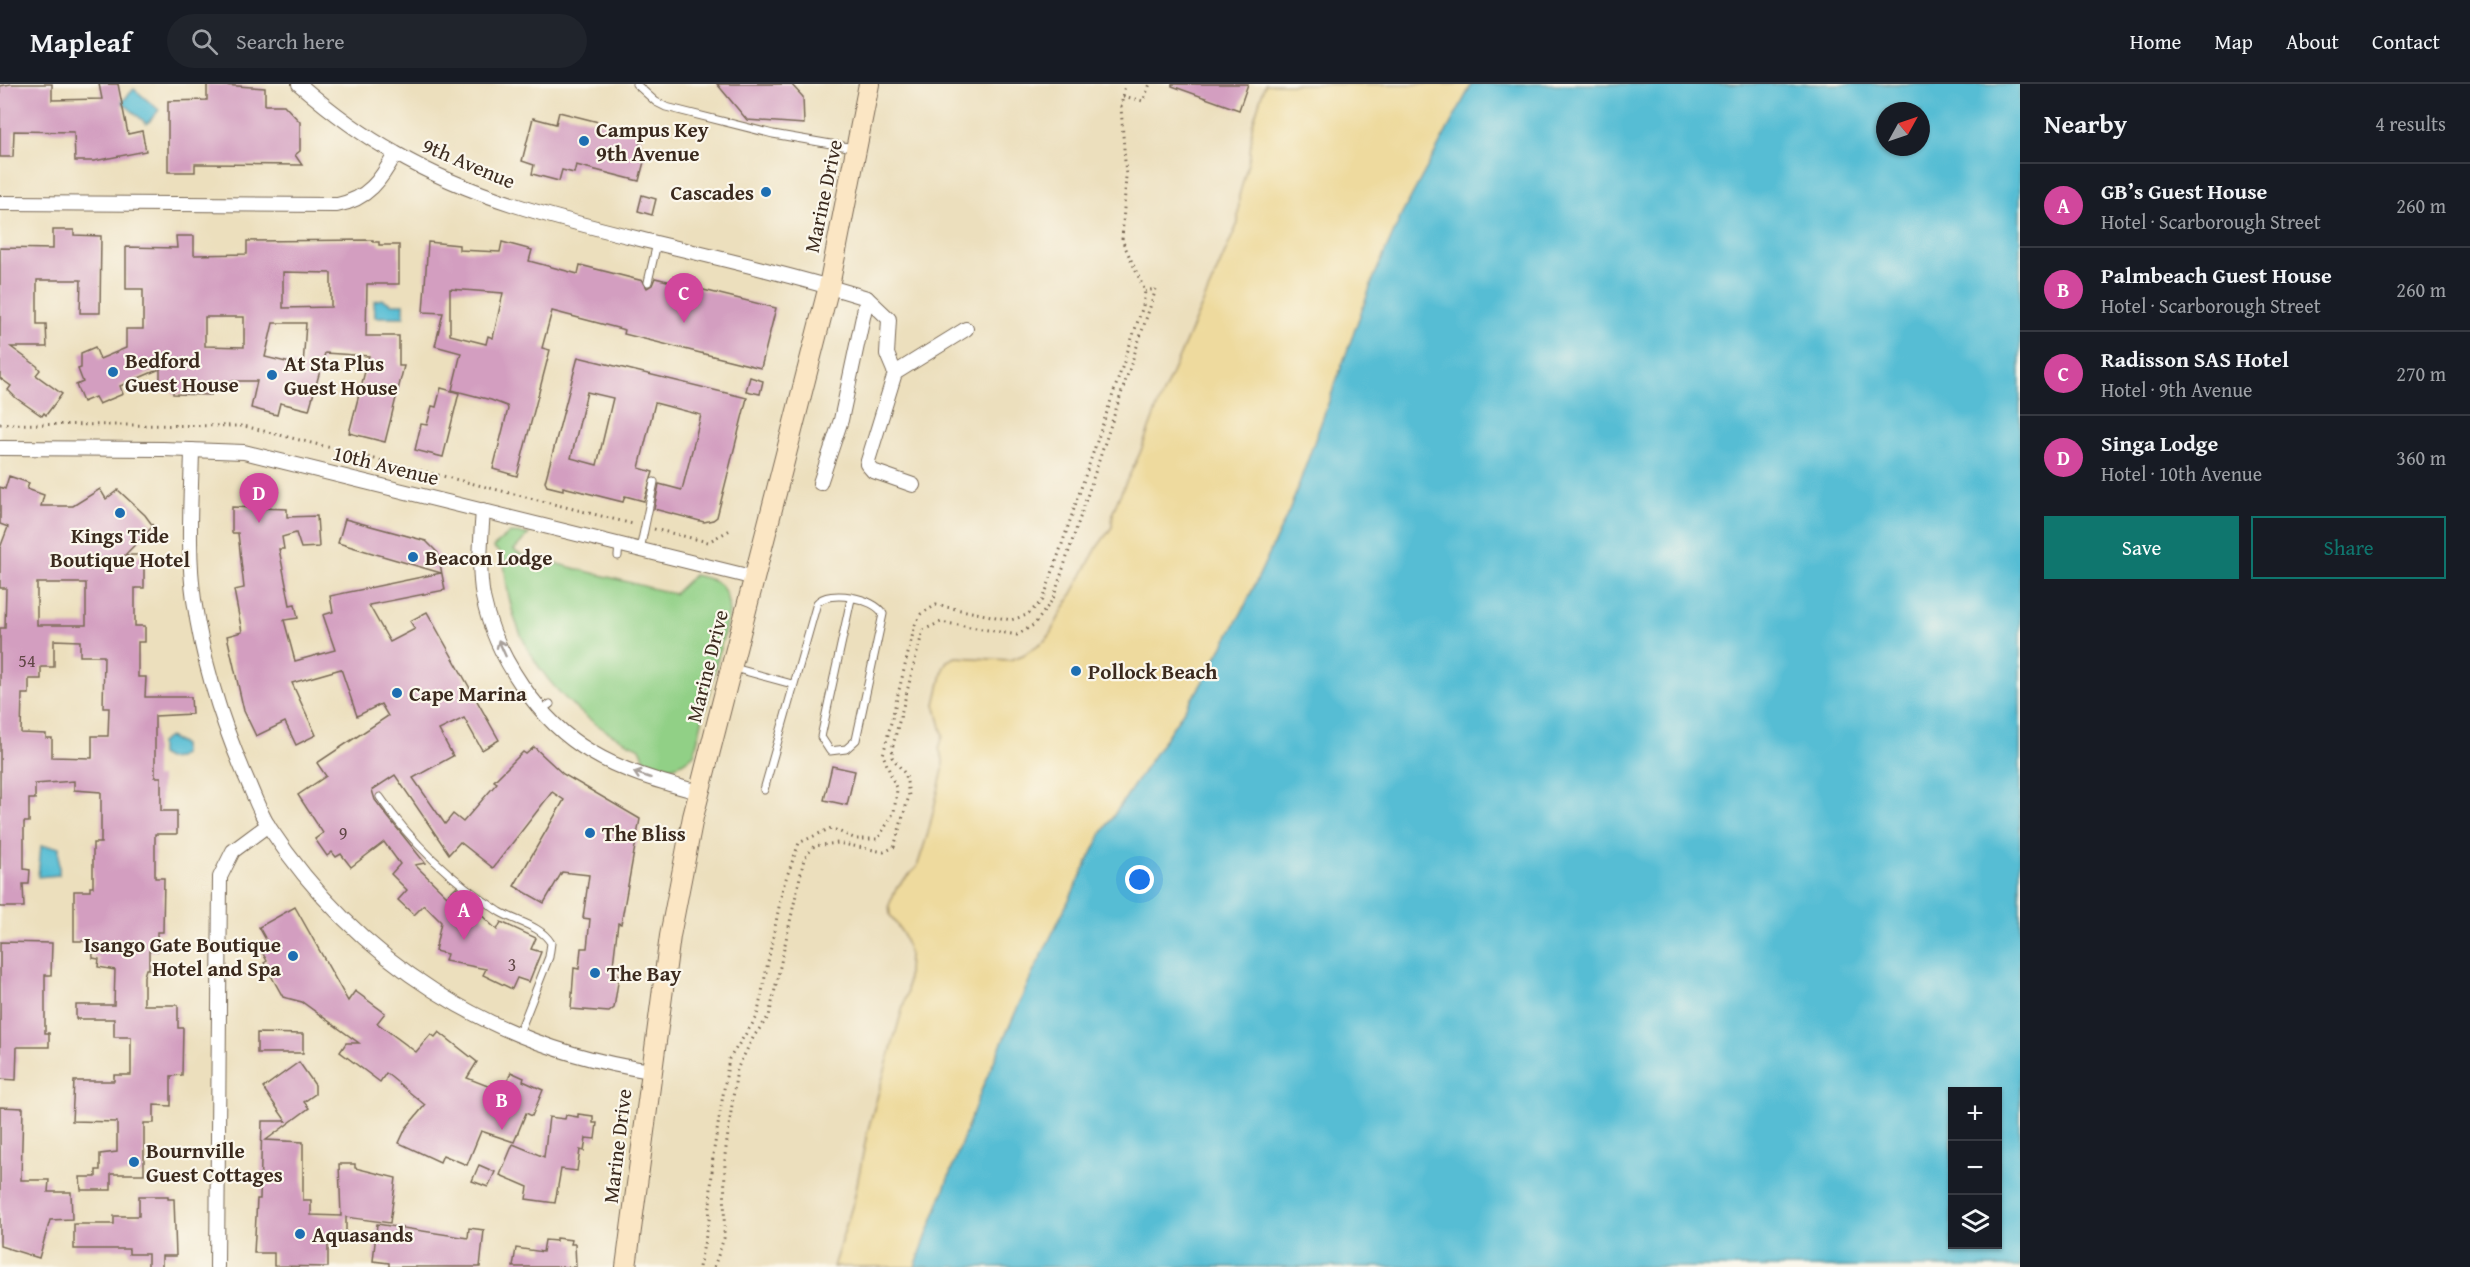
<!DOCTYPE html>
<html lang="en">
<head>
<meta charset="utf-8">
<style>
  :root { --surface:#171b24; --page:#20242c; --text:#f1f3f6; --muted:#9ea1a6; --line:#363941; --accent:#0f766e }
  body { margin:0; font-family:"Gentium Book Plus",serif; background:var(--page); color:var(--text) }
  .controls { position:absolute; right:18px; bottom:18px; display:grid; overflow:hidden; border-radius:0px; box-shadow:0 2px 4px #0004 }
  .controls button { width:54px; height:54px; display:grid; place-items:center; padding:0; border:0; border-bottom:2px solid var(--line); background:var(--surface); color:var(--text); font:30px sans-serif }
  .compass { position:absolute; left:1876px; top:18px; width:54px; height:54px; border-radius:50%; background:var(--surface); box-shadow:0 2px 4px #0004; rotate:50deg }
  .you { position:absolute; left:1140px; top:796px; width:21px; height:21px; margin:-15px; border:4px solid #fff; border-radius:50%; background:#1a73e8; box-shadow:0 0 0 9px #1a73e833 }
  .badge { display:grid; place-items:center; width:39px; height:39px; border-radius:50%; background:var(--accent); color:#fff; font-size:20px; font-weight:700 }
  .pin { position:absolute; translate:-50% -50px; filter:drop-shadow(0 2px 3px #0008) }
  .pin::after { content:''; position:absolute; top:32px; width:21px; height:18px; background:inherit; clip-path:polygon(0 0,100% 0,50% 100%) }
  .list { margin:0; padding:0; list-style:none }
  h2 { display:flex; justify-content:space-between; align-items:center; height:78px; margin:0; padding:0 24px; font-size:26px }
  h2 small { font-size:20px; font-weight:400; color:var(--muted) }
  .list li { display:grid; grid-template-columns:39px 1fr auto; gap:18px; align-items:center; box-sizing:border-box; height:84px; padding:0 24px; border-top:2px solid var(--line) }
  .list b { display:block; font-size:22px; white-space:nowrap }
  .list p { margin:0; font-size:20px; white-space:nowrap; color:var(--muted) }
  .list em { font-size:20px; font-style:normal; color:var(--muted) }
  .actions { display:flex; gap:12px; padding:18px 24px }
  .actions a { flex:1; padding:14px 0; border:2px solid var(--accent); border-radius:0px; text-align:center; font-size:21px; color:var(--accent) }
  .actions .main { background:var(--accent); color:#fff }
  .icon { flex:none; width:33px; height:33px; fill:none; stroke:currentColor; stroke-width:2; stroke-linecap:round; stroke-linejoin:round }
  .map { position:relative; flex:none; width:2020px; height:1183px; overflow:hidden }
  header { display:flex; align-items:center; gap:36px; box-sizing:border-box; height:84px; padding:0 30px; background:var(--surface); border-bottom:2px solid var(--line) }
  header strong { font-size:28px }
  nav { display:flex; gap:33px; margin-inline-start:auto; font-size:21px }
  .search { width:420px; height:54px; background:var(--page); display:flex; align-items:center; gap:15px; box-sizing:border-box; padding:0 21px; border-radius:33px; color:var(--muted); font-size:22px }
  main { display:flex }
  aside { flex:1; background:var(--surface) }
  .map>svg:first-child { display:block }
  .green { fill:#91d086; stroke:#667d52; stroke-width:1.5 }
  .sand { fill:#eeda9e; stroke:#94825e; stroke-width:1.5 }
  .water { fill:#56bdd4; stroke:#487479; stroke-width:1.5; fill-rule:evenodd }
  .building { fill:#d39ec0; fill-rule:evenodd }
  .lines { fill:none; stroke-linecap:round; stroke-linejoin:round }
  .service-casing { stroke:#796956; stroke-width:9 }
  .minor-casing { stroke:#796956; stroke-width:16 }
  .secondary-casing { stroke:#796956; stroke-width:22 }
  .path { stroke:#796956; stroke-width:3; stroke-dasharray:1.5 4.5; stroke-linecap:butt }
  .service { stroke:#fff; stroke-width:7 }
  .minor { stroke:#fff; stroke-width:14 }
  .secondary { stroke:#fbe6c4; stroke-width:20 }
  .oneway { stroke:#a79f9a }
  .poi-dot { fill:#1f6fb2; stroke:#fbf7ec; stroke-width:2 }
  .labels { text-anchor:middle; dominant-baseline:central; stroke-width:4.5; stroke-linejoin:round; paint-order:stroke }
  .number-label { font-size:18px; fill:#614746 }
  .poi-label { font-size:21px; font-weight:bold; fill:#3b2a1e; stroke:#fbf7ec; text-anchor:start }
  .street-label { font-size:21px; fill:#3b2a1e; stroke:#fbf7ec }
</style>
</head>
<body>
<header>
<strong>Mapleaf</strong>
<div class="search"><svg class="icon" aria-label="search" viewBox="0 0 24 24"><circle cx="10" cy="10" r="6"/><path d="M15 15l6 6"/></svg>Search here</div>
<nav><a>Home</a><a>Map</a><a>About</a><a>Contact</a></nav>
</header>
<main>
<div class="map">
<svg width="2020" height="1183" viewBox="0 0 2020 1183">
  <rect width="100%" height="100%" fill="#fbf7ec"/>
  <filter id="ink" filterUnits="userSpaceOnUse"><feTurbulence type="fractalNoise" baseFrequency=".0167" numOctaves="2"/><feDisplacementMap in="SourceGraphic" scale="12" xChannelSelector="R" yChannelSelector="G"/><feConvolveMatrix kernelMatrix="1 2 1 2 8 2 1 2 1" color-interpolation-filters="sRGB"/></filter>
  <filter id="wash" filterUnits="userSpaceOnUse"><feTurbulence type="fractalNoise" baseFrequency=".008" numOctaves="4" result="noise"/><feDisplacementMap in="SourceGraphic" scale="24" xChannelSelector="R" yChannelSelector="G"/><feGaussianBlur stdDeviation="1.35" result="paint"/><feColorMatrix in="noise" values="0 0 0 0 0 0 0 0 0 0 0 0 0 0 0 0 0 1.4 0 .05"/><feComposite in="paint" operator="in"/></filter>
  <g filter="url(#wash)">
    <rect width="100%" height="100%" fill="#ecdfbd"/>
    <path class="green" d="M510,449L529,450L514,466L519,470L674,510L694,491C720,496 728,502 729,529L694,670C678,685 669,685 647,680L640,664C577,638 523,582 509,513C506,500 505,485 503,472L493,463Z"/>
    <polygon class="sand" points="1265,0 1472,0 1402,130 1374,193 1290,425 1243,526 1199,604 1102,749 1031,893 981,1007 915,1183 833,1183 854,1116 867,1049 907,909 909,869 903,850 890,831 889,821 897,803 917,783 928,749 943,686 943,675 939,665 943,651 935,620 944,582 947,577 956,573 1010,576 1023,571 1047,555 1098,462 1112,443 1113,428 1118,415 1140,369 1158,321 1238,139 1239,112 1250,71 1252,42"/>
    <g class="water">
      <path d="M1472,0H2020V1183H915L981,1007L1031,893L1102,749L1199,604L1243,526L1290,425L1374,193L1402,130ZM1885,27H1921V63H1885ZM1952,1008H1998V1160H1952Z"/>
      <polygon points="134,5 159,26 147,40 122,18"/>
      <polygon points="382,215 392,220 404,220 404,233 375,233 374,217"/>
      <polygon points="169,653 183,661 183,670 178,674 167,675 160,671 160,659"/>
      <polygon points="41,762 59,763 59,791 38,793"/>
    </g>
    <g id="blocks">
      <g class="building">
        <polygon points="11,0 52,0 52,16 102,15 99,0 118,0 128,50 142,47 146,67 94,77 75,77 74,48 14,47 13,73 0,73 0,2"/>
        <polygon points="207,0 265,4 265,21 284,21 300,38 300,67 295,71 302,81 201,80 195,80 195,88 168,88 168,17 207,16"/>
        <polygon points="717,0 791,0 803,13 804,40 747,36"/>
        <polygon points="1172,0 1248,0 1239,26 1172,2"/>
        <polygon points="559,28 642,49 639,64 647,66 639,97 576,81 574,89 562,86 559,97 532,90 534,81 522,77 533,34 556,40"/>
        <polygon points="642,111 656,115 652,131 638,127"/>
        <polygon points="53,146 74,146 74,151 101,152 100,229 80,229 81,196 37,196 37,240 46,240 47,263 11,263 37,282 40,286 36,291 62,310 46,331 44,329 42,332 16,314 8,306 11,302 0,294 0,164 53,165"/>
        <path d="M176,152H194V171L247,170V157L373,156V158H379V161H399V200H367L366,252H399V282H404L385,358L349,349L369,272L325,269L309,326L280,319L277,331L251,324L257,297H225V304H211V311L173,310L172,303H160V285L120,302L123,310L99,320L95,313L83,318L76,301L83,298L78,285L81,284V269L95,263L100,275L126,264V245H143V205H126V163L177,164ZM283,188L331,189V223L283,224ZM205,233H244V263L205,262ZM273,239H306L303,282L265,273Z"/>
        <path d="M428,158L459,161V166L500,168L502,158L532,166L529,177L578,190L580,181L643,197L647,204L652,201L655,194L776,224L761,284L624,250L625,246L552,227L542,264L550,266L517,392L493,385L508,325L507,322L491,316L452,306L461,269L435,262L443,229L423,228ZM450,205L503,209L493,254L488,252L486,260L450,251Z"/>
        <path d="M578,273L747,314L717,433L713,436L704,438L654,425L659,400L682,406L701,331L655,319L639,384L653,388L644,417L625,412L623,418L563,403V406L547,402L545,398ZM587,308L613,314L597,381L571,374Z"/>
        <polygon points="750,293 763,297 760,310 746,307"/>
        <polygon points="441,304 459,309 443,373 415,366 421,340 427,341 432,322 436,323"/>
        <path d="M9,392L29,399L27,405L44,411L41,422H73L100,405L106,415L118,406L145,431L153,442L125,471H144V504H135V542H145V558H138V593H146L145,613H191L192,630L155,632V693H161V727H177V750H155V794H164L163,848H157V867H149V885H146L144,892V921H178V944H183L182,991L171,992V1022L154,1021V1039H144V1090H111V1106H81L80,1093H96V1086H100V1070L117,1068V1038L72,1037L74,997H114V991H131V953H114V935H76V921H114L115,886L98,883L99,875L93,874L92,857H74V807H90V803H93V759H101V708L74,706V697L35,700V715H29V738H24V785L30,786L29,800H23L24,823H0V544H5L6,504H0V464L8,443L0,440V403L5,405ZM37,499H86V541H37ZM54,556L80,557V572H104L103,624H109L108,652H92V674L52,673V654H46V650L21,649L22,610H29V595H41V583H54Z"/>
        <polygon points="232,423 287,425 287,433 317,432 319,463 301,464 296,449 282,453 284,465 279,465 290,521 295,520 298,534 284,536 295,577 335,566 323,531 333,528 330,512 441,489 338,459 345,435 426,457 438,469 445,506 369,521 390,558 415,545 410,537 427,528 499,656 482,666 464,634 439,646 453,672 413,694 445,740 453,730 463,738 497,699 494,697 523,668 526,670 534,663 563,690 640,735 621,840 618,839 613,881 619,892 614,924 609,928 571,925 574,884 579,885 581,864 587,864 590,835 583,834 589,791 562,788 544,819 514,802 564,716 552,708 493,784 460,758 449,770 395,691 372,706 375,716 388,733 425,779 415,781 447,812 456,803 477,819 473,823 497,846 501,838 536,854 531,865 541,868 529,898 517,894 512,905 483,891 486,885 445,877 447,870 435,867 441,838 424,821 414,831 398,816 407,806 391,790 400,780 384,758 351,783 341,770 336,773 332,768 327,772 315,755 323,749 298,711 326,692 317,679 388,632 381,620 357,632 341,585 292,599 316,651 296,661 285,638 256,652 244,627 227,552 242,548 234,506 244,504 238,449 232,449"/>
        <polygon points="832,682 855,687 847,721 824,716"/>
        <polygon points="295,823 348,917 355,907 385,929 377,939 416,968 431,950 435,953 439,948 477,978 467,994 503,1008 511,988 524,994 523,997 543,1006 532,1032 526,1029 514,1058 481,1047 467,1081 443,1071 440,1078 399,1059 406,1044 425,1021 386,989 380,998 340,968 346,959 359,959 302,918 283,913 264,879 267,877 262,868 270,863 259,843"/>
        <polygon points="0,858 52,859 51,891 45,891 45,949 49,949 49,963 17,963 16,996 0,995"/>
        <polygon points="257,949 303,950 303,969 257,969"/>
        <polygon points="299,978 315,1001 315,1010 304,1018 309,1024 266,1056 303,1058 303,1116 311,1116 311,1131 341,1132 339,1080 355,1080 355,1084 396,1094 390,1139 346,1133 346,1153 328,1153 328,1183 274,1182 274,1169 254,1169 257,1115 260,1115 262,1037 286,1037 263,1004"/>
        <polygon points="0,1023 23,1024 21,1096 49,1096 48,1108 71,1108 72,1135 50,1136 39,1174 0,1162"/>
        <polygon points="578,1030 593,1032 593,1039 597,1039 595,1055 586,1054 584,1067 580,1066 577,1087 561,1085 555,1119 526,1115 528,1103 500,1091 513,1060 544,1073 549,1033 565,1035 566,1031 578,1033"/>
        <polygon points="479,1081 495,1088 488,1103 472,1097"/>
        <polygon points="139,1112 168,1112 168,1115 174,1115 176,1172 162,1172 162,1183 148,1183 148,1170 129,1170 129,1165 74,1165 74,1140 114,1140 114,1132 139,1132"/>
        <polygon points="377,1140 468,1154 469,1144 484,1146 480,1183 389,1183 389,1179 373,1177"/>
        <polygon points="556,1154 572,1156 571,1160 575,1160 576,1183 513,1183 516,1164 543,1168 545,1156 556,1157"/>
      </g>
    </g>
  </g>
  <g filter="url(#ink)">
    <use href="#blocks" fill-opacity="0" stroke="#796956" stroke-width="1.5"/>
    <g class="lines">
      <g class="service-casing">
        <g id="service">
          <polyline points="636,0 656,18 666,23 773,50 854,64"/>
          <polyline points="648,198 657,159"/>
          <polyline points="640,466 654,398"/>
          <polyline points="618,472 619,460"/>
          <polyline points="734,584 792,600"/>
          <polyline points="543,625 550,620"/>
          <path d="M764,706L817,519C829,505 875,514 883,530L856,656L846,665L830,667L821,653L851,515"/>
          <path d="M380,713C412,760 452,797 500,828C517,838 540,841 551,859L549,873L518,952"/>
        </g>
      </g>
      <g class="minor-casing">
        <g id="minor">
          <path d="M299,0C329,26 360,50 395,69C475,116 567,137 656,159C727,176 798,193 867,214L841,336L820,399"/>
          <path d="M0,119L337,121C368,115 381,96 395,70"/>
          <polyline points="867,214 889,235 887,270 895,289"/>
          <polyline points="0,364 163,365 244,368 755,494"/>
          <path d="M192,366C191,415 187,467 194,516C203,579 222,640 248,698C254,712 260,729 269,743C358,878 492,963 651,987"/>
          <polyline points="913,401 873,387 867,380 895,289 966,245"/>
          <path d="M483,426C481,455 478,484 483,513C495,572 539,638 591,668C624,688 662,698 698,708"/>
          <polyline points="217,1183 220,793 233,767 268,741"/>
        </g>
      </g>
      <g class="secondary-casing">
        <polyline id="secondary" points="626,1183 670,852 693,733 829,202 869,0"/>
      </g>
      <g class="path">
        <polyline points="1123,12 1143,17 1150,0"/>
        <polyline points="0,340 244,342 633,440"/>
        <polyline points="654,445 708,458 732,445"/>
        <polyline points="699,1183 709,1138 713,1071 729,975 757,933 783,803 799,759 831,744 856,755 878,755 894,728 897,706 883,671 915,541 921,530 936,521 1011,536 1027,531 1043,516 1143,222 1145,207 1122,156 1126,92 1121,23 1125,0"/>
        <polyline points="714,1183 724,1154 725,1071 737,985 754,952 769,932 804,775 814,762 838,759 884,768 894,763 909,712 906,691 892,673 893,661 923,546 941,538 1017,551 1035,540 1053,515 1156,205 1145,207"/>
      </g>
      <use href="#service" class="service"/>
      <use href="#minor" class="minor"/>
      <use href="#secondary" class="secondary"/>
    </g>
    <defs><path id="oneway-shaft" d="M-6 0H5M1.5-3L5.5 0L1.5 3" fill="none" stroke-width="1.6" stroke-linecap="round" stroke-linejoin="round" transform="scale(1.5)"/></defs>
    <g class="oneway">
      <use href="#oneway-shaft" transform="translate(502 564) rotate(-114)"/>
      <use href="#oneway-shaft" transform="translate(642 691) rotate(-161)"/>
    </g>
  </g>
  <g class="poi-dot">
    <circle cx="584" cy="57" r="6"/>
    <circle cx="766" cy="108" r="6"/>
    <circle cx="113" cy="288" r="6"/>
    <circle cx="272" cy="291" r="6"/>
    <circle cx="120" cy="429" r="6"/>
    <circle cx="413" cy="473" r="6"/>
    <circle cx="1076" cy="587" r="6"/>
    <circle cx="397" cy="609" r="6"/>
    <circle cx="590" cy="749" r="6"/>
    <circle cx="293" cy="872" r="6"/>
    <circle cx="595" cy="889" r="6"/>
    <circle cx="134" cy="1078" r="6"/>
    <circle cx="300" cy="1150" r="6"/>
  </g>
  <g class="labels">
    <g class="number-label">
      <text x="27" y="576">54</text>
      <text x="343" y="749">9</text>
      <text x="512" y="880">3</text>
    </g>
    <g class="poi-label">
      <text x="596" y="45">Campus Key<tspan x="596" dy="24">9th Avenue</tspan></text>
      <text x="754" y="108" text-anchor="end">Cascades</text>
      <text x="125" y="276">Bedford<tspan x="125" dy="24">Guest House</tspan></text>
      <text x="284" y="279">At Sta Plus<tspan x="284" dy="24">Guest House</tspan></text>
      <text x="120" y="451" text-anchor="middle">Kings Tide<tspan x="120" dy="24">Boutique Hotel</tspan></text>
      <text x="425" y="473">Beacon Lodge</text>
      <text x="1088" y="587">Pollock Beach</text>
      <text x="409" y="609">Cape Marina</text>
      <text x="602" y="749">The Bliss</text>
      <text x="281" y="860" text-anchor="end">Isango Gate Boutique<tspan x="281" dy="24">Hotel and Spa</tspan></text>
      <text x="607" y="889">The Bay</text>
      <text x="146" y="1066">Bournville<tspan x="146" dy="24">Guest Cottages</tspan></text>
      <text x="312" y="1150">Aquasands</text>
    </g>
    <g class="street-label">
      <text transform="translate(469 79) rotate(23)">9th Avenue</text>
      <text transform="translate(823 112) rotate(-78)">Marine Drive</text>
      <text transform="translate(386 381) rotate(14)">10th Avenue</text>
      <text transform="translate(707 582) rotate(-76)">Marine Drive</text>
      <text transform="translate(617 1062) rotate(-83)">Marine Drive</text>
    </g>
  </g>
</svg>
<div class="controls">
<button>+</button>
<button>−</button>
<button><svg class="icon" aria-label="layers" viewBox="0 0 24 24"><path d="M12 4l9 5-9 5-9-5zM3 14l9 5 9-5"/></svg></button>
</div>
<svg class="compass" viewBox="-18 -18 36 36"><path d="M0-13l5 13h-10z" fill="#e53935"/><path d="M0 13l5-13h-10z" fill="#9ea1a6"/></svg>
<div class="you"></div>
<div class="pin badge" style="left:464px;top:856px;background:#d1479c">A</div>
<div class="pin badge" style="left:502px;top:1046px;background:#d1479c">B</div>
<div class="pin badge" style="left:684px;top:239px;background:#d1479c">C</div>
<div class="pin badge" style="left:259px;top:439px;background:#d1479c">D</div>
</div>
<aside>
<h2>Nearby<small>4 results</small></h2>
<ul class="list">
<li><span class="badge" style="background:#d1479c">A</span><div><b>GB’s Guest House</b><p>Hotel · Scarborough Street</p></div><em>260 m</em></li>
<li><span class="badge" style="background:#d1479c">B</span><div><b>Palmbeach Guest House</b><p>Hotel · Scarborough Street</p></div><em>260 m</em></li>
<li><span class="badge" style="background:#d1479c">C</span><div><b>Radisson SAS Hotel</b><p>Hotel · 9th Avenue</p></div><em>270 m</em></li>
<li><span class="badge" style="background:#d1479c">D</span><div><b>Singa Lodge</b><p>Hotel · 10th Avenue</p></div><em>360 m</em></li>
</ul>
<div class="actions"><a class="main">Save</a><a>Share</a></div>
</aside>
</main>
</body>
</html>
